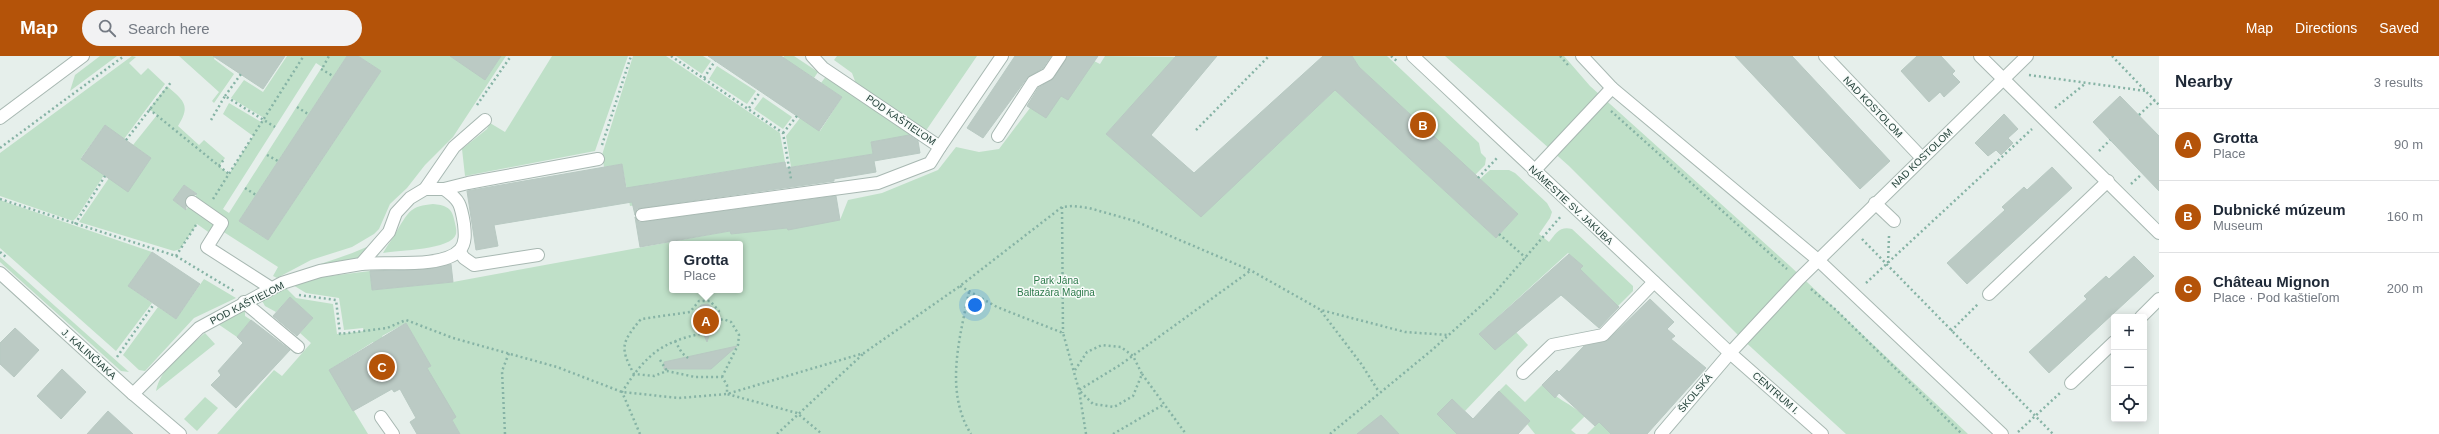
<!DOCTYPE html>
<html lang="en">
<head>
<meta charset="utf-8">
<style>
  :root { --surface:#fff; --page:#f2f2f3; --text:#1f2937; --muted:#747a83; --line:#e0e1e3; --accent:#b45309 }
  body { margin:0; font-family:Arial,sans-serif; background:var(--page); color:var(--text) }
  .controls { position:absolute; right:12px; bottom:12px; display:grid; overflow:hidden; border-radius:4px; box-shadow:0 2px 10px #0003 }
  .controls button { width:36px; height:36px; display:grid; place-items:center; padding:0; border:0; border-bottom:1px solid var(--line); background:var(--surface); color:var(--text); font:20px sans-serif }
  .you { position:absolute; left:975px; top:249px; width:14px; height:14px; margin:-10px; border:3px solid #fff; border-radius:50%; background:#1a73e8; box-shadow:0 0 0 6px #1a73e833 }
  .badge { display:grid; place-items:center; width:26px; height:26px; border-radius:50%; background:var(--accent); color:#fff; font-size:13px; font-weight:700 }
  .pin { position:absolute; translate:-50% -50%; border:2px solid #fff; box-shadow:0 1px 4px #0006 }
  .popup { position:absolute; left:669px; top:185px; width:74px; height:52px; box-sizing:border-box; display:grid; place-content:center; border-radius:4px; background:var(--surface); filter:drop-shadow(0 1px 3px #0005); font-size:13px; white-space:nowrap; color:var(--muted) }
  .popup b { font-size:15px; color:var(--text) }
  .popup::after { content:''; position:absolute; left:50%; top:100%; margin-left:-8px; border:8px solid transparent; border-top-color:var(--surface) }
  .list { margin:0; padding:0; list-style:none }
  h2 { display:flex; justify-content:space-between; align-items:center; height:52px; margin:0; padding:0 16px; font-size:17px }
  h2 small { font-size:13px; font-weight:400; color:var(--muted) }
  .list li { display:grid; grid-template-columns:26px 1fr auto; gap:12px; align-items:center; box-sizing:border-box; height:72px; padding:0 16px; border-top:1px solid var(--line) }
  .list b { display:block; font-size:15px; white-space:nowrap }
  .list p { margin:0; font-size:13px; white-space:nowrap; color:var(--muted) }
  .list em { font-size:13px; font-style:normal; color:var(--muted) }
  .icon { flex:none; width:22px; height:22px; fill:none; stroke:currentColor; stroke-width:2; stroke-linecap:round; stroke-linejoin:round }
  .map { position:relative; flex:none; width:2159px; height:378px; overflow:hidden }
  header { display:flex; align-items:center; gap:24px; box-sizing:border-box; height:56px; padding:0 20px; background:var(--accent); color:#fff }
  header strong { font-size:19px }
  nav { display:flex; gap:22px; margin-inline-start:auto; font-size:14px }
  .search { width:280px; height:36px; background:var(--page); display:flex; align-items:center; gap:10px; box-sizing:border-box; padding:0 14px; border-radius:22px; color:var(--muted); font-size:15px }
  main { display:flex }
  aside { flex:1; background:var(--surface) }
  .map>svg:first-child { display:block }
  .green { fill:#bfe0c8; fill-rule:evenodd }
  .building { fill:#bbcac4; stroke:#b8c9c2 }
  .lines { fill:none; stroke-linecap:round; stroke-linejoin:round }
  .minor-casing { stroke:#a8b8b2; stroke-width:14 }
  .path { stroke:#86b3a5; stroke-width:2.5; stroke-dasharray:2 3; stroke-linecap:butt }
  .minor { stroke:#fff; stroke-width:12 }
  .labels { text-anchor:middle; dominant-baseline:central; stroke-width:3; stroke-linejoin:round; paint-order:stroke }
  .street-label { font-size:10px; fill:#24423a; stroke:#f7fbf9 }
  .park-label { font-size:10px; fill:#2d7a4b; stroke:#f7fbf9 }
</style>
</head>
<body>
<header>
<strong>Map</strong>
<div class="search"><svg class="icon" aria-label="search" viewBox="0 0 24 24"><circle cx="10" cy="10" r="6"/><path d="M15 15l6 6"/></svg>Search here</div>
<nav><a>Map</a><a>Directions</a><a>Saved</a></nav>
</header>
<main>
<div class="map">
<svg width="2159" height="378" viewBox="0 0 2159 378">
  <rect width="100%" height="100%" fill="#e6efeb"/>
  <g class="green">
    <polygon points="100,0 117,0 70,35 75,19"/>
    <polygon points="132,0 136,1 129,7 141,19 148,12 165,28 124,83 105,69 81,102 104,119 77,161 73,165 0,140 0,97"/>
    <polygon points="179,0 215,0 214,3 234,18 214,47 212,45 219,36"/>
    <path d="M287,0H347L239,165L268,184L381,15L358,0H450L485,23L501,0H506L453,81L425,109L407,132L390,148L379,173L374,178L352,191L311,204L277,222L273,220L278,211L219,173L214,180L197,168L180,193L174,195L79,166L109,122L128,135L151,102L133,89L157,59L149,53L167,30C184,45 191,49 178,70L199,89L204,84L225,102L219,110L229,118L253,80L223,58L229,47L261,66L264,62L231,42L244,24L263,36ZM316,7L322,11L229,157L223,153ZM184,129L197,138L186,154L173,144Z"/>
    <polygon points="552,0 628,0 595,95 465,120 462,93 487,73 490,67 505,76"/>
    <polygon points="633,0 666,0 780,77 785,106 649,128 652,147 630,150 622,108 604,111 602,99"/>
    <polygon points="676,0 703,0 711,5 702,18"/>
    <polygon points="784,0 794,0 818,16 814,22 783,2"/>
    <polygon points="837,0 977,0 925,76 858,33 852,17 834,4"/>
    <path d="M1105,0L1176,1L1106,78L1201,160L1335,34L1496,182L1518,158L1480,123L1490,114H1509L1515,117L1547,147L1552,156L1550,162L1539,178L1549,186C1556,177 1560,170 1572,173L1633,230V235L1618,250L1580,213L1582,210L1568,197L1479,278L1495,294L1516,276L1528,289L1465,355L1452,343L1437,358L1457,378H460L452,364L455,361L427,312L431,310L406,267L382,280L385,285L376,290L373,286L329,314L368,378H217L274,314L282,320L311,287L300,277L313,262L290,241L276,256L265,250L261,243L286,232L296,242L333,248L337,278H340L364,275L363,272L344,274L339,242L306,237L293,229L314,222L370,215L372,234L453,226L730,175L731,178L840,164L848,144L882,137L938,114L956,91L979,96L999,93L1030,52L1061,40L1094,5L1100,8ZM672,188H740V234H672Z"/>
    <polygon points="1352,0 1387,0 1479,87 1481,97 1486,102 1485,109 1475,119 1359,11"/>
    <polygon points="1445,0 1564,0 1590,30 1790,210 1968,378 1846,378 1741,282 1569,110"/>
    <polygon points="717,10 756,35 747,48 709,23"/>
    <polygon points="827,19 917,78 871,86 873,98 791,111 786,80 800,62 820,75 842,41 821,27"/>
    <polygon points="763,41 792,61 783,73 754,53"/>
    <polygon points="0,144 152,196 128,230 152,247 116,295 0,192"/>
    <path d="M433,148C444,149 452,151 454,163C455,167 457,174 456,178C452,194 398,194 383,197C388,188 394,181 398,173C409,155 411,150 433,148Z"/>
    <path d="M375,187L360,205L299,217C324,205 350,200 375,187Z"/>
    <polygon points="0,201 129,316 121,315 0,206"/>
    <polygon points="204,223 236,242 194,262 145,315 139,314 123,299 158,251 176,263"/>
    <polygon points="245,254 245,260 251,264 237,281 218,268"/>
    <path d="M205,277L215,288L156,335C161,310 187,293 205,277Z"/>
    <path d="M1506,328L1525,346L1542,329C1555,342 1571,348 1585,360L1571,374L1576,378H1535L1527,368L1530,365L1499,335Z"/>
    <polygon points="205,341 218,352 197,375 184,363"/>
    <polygon points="1599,366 1611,378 1587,378"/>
  </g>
  <g class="building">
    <polygon points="213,0 285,0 263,33"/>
    <polygon points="347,0 358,0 381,15 268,184 239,165"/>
    <polygon points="450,0 501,0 485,24"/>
    <polygon points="708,0 781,0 842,41 819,75"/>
    <polygon points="1015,0 1051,0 1043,12 1027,22 983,82 967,72"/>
    <polygon points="1067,0 1098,0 1068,44 1061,40 1046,62 1027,50 1038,32 1054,22"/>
    <polygon points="1176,0 1217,0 1151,79 1194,117 1323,0 1352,0 1359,11 1518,158 1496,182 1335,34 1201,161 1106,78"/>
    <polygon points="1735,0 1792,0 1890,105 1860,133"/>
    <polygon points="1917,0 1941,0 1955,15 1952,18 1960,26 1944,41 1940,36 1929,46 1901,15"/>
    <polygon points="2120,40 2159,80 2159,135 2093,66"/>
    <polygon points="2004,58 2018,73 2008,82 2013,87 2001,99 1996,94 1988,100 1975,87"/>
    <polygon points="105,69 151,102 128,136 81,103"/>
    <polygon points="909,79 918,85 920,97 874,105 876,116 834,123 834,125 641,152 637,153 635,159 632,146 494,169 498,190 476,194 467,135 622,108 626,132 785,106 786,112 873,98 871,86"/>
    <polygon points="2052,111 2072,132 1967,228 1947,207 2005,154 2002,151 2024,131 2027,134"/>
    <polygon points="184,129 197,138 186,142 186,154 173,144"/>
    <polygon points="836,140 840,164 788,174 787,172 731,178 730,175 640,191 635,161 639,166 643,166"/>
    <polygon points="152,196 200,228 176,263 128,230"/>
    <polygon points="1569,198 1583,210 1580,213 1619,251 1599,272 1561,239 1495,294 1479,278"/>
    <polygon points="2134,200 2154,220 2049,317 2029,296 2087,243 2084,240 2106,220 2109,223"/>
    <polygon points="451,208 453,226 372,234 370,215 428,213"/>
    <polygon points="290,241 313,262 297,280 273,260"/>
    <polygon points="1650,243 1674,266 1667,273 1675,280 1671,283 1706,312 1647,378 1611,378 1599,366 1595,370 1559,337 1555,342 1542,329 1557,314 1559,316 1584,290 1608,284"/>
    <polygon points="708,248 714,253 715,260 707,286 695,258 701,249"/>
    <polygon points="251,264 290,294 236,352 211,329 221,319 218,315 243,287 237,281"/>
    <polygon points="406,267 431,310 427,312 456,361 452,364 460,378 417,378 410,366 416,362 400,333 394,336 392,333 353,355 329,314"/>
    <polygon points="15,272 39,294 14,321 0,308 0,287"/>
    <polygon points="737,290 711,313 664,313 664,306"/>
    <polygon points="62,313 86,336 61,363 37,340"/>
    <polygon points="1499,335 1530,365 1518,378 1457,378 1437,358 1452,343 1473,363"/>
    <polygon points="108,355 133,378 87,378"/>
    <polygon points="1381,359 1399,378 1357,378"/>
  </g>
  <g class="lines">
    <g class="minor-casing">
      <g id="minor">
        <polyline points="812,0 823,12 940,91 1002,0"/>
        <polyline points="1413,0 1730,297 1822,378"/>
        <polyline points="1582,0 1612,32 1818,204 2002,378"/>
        <polyline points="1825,0 1922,102"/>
        <polyline points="1980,0 2159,177"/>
        <polyline points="0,62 83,0"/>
        <polyline points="998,80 1033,26 1048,18 1060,0"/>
        <polyline points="1534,115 1612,32"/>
        <polyline points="425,133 444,133 468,127 598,103"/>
        <polyline points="192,146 222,167 207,191 271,232"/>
        <polyline points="1875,147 1894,165"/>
        <polyline points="642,159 878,127 930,107 940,91"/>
        <polyline points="459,195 464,202 474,209 538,199"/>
        <path d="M361,208C386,205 442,213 460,194C466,187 465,177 464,168C461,149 460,144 444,133"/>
        <polyline points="0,217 133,338 180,378"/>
        <polyline points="1989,238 2108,125"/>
        <polyline points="244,246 298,291"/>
        <polyline points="2141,261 2159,243"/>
        <polyline points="1523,317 1552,289 1603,279 1654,226"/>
        <polyline points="2071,327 2114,286"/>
        <polyline points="133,338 199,272 282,227 320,215 361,208 389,176 396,157 410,142 425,133 454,91 485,64"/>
        <polyline points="381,361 393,378"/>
        <polyline points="1661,378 1730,297 1799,223 2027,0"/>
      </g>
    </g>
    <g class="path">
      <polyline points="671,0 783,77 791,123"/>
      <polyline points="1391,0 1398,6"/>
      <polyline points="1560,0 1568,9"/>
      <polyline points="2112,0 2159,49"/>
      <polyline points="323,11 329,0"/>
      <polyline points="321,13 333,20"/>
      <polyline points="2029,19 2146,35"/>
      <polyline points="704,22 715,5"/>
      <polyline points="225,40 241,18"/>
      <polyline points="477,49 511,0"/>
      <polyline points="297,51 308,58"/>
      <polyline points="749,52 760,36"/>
      <polyline points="2055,52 2086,27"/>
      <polyline points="149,53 229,118"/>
      <polyline points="1611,55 1787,213"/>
      <polyline points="2139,59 2155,44"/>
      <polyline points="211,64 225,40 275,71"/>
      <polyline points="1196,74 1269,0"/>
      <polyline points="783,77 797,60"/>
      <polyline points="126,84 172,25"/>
      <polyline points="602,89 631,0"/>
      <polyline points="0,92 124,0"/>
      <polyline points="2099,95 2110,84"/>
      <polyline points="267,99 278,105"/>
      <polyline points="219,110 225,102"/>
      <polyline points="1478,122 1498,101"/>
      <polyline points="2131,128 2142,118"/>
      <polyline points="245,132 256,139"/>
      <polyline points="0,143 176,200 196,169"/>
      <polyline points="213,143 303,1"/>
      <polyline points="1062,151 1063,277"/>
      <polyline points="75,168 105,120"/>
      <polyline points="1499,178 1526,202"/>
      <polyline points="1862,183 2053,378"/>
      <polyline points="0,196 6,201"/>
      <polyline points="176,200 234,235"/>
      <polyline points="1888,207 1889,180"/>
      <polyline points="1866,227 2032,73"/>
      <polyline points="960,230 997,251 1063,277 1079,334 1093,348 1114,351 1133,340 1142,318 1133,300 1121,291 1102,289 1087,296 1075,314"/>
      <polyline points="1811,233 1836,254 1962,378"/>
      <path d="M969,236C960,281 944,335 971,378"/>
      <polyline points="299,239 336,244 340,278 387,272 406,264 453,282 557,311 622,336 679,342 727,338 864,297 960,230 1062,151 1073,150 1089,152 1135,165 1250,214 1321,254 1405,276 1448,279"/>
      <polyline points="1321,255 1362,309 1379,336"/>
      <polyline points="1951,275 1978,248"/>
      <polyline points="675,285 682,297 688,302"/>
      <polyline points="117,301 154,248"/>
      <polyline points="660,304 667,315"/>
      <polyline points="1142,318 1186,378"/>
      <path d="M722,321L738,289L739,279L731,266L723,263L717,265L719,255L710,245H699L690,256L641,263C622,286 619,291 634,318L654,320L667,315L695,321H722L727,329V338L797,357L822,378"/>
      <polyline points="2018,376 2060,337"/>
      <polyline points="505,378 502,315 509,297"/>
      <path d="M640,378L622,336C645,300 661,285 705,277"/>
      <polyline points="777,378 863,298"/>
      <polyline points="1086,378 1079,334 1120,309 1250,215"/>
      <polyline points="1113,378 1163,349"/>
      <polyline points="1330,378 1432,294 1492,240 1562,159"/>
    </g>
    <use href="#minor" class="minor"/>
  </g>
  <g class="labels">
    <g class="street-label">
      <text transform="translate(1873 51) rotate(46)">NAD KOSTOLOM</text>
      <text transform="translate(901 64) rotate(34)">POD KAŠTIEĽOM</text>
      <text transform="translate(1922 102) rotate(-44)">NAD KOSTOLOM</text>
      <text transform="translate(1571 149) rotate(43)">NÁMESTIE SV. JAKUBA</text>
      <text transform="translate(247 247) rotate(-27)">POD KAŠTIEĽOM</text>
      <text transform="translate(89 298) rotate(42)">J. KALINČIAKA</text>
      <text transform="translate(1695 337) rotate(-50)">ŠKOLSKÁ</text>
      <text transform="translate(1776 337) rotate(41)">CENTRUM I.</text>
    </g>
    <g class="park-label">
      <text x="1056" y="224">Park Jána<tspan x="1056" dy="12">Baltazára Magina</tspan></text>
    </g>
  </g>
</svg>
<div class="controls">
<button>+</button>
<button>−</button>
<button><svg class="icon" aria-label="locate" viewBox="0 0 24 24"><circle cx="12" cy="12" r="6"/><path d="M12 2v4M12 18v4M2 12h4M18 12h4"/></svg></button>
</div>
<div class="you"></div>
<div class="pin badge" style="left:706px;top:265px">A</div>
<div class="popup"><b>Grotta</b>Place</div>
<div class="pin badge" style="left:1423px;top:69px">B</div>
<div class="pin badge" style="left:382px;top:311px">C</div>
</div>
<aside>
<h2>Nearby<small>3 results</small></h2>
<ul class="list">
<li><span class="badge">A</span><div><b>Grotta</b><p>Place</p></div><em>90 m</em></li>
<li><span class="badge">B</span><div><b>Dubnické múzeum</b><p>Museum</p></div><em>160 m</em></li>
<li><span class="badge">C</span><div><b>Château Mignon</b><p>Place · Pod kaštieľom</p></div><em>200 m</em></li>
</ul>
</aside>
</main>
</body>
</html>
